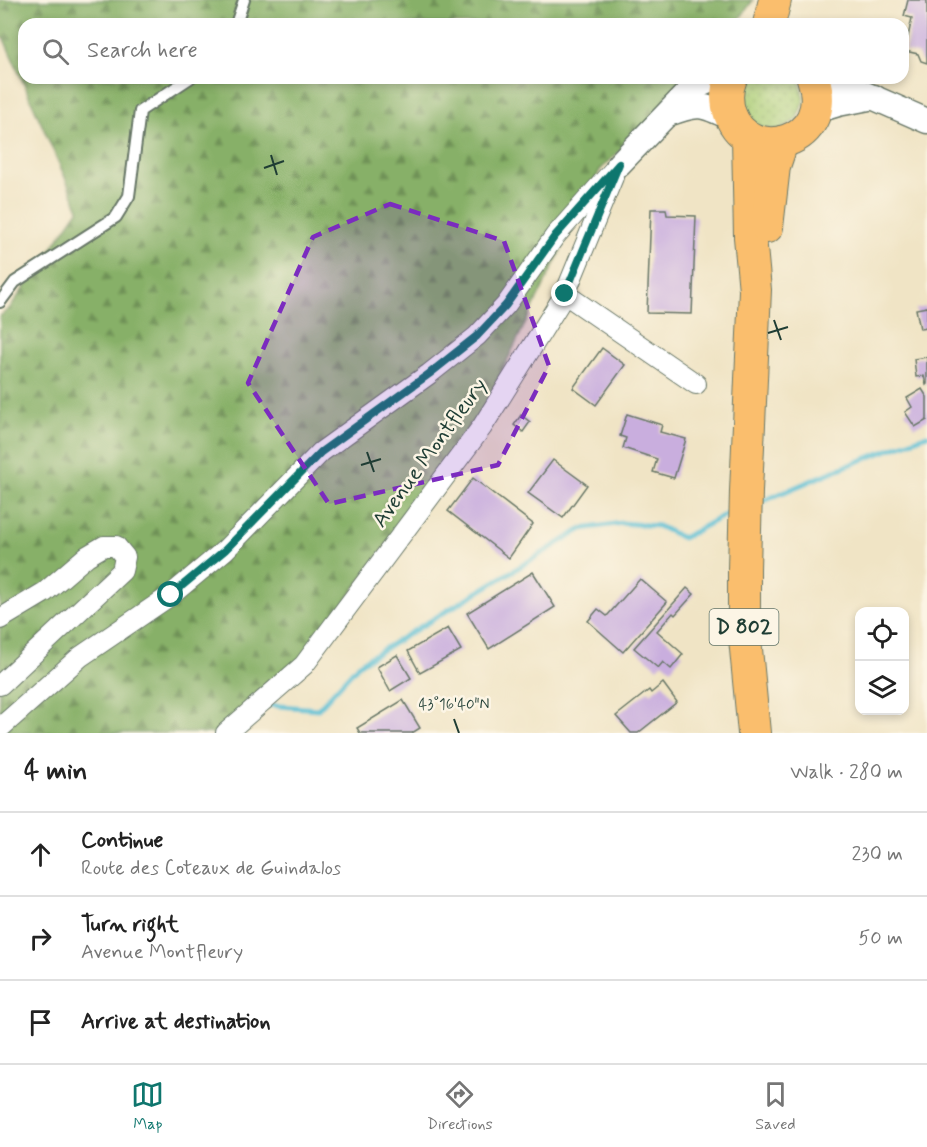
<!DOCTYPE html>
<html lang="en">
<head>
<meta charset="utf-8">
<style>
  :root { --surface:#fff; --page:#f6f6f6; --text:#222; --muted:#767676; --line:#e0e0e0; --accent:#0f766e }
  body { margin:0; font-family:Mynerve,sans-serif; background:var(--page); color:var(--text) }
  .controls { position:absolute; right:18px; bottom:18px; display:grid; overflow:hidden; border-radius:12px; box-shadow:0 3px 9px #0003 }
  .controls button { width:54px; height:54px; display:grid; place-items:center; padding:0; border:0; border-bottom:2px solid var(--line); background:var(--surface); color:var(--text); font:30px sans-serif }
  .stop { position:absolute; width:18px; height:18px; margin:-14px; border:4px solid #0f766e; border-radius:50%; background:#fff }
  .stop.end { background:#0f766e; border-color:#fff; box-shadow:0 2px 6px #0008 }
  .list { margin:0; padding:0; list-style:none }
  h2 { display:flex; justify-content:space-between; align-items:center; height:78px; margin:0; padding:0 24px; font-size:26px }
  h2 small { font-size:20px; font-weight:400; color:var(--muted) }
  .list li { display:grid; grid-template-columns:39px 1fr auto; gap:18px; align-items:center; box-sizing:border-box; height:84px; padding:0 24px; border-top:2px solid var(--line) }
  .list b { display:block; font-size:22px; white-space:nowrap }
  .list p { margin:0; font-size:20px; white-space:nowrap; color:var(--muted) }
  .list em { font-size:20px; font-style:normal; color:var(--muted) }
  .icon { flex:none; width:33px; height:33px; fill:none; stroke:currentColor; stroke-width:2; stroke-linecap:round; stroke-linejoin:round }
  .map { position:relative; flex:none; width:927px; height:733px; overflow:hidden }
  .search { position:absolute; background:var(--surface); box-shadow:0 3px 9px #0003; left:18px; right:18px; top:18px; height:66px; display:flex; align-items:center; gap:15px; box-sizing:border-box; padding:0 21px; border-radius:18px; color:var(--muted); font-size:22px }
  .sheet { height:330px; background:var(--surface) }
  nav { display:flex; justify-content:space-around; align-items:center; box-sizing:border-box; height:84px; border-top:2px solid var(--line); background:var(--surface); font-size:16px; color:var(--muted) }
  nav a { display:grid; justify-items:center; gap:3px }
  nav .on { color:var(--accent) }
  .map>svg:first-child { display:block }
  .grass { fill:url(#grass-dots); stroke:#648555; stroke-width:1.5 }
  .forest { fill:url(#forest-firs); stroke:#53764e; stroke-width:1.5 }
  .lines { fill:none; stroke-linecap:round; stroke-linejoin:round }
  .stream { stroke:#56bdd3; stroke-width:5 }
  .building { fill:#c9aede }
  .service-casing { stroke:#687767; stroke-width:14 }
  .minor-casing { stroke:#687767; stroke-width:22 }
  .tertiary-casing { stroke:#687767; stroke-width:27 }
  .primary-casing { stroke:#687767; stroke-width:34 }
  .service { stroke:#fff; stroke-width:10 }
  .minor { stroke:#fff; stroke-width:20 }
  .tertiary { stroke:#fff; stroke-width:24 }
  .primary { stroke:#fabe6d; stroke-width:32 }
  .route { stroke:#0f766e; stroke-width:8 }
  .marked { fill:#7b2cbf; fill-opacity:0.2; stroke:#7b2cbf; stroke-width:4.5; stroke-dasharray:12 8; stroke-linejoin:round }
  .ticks { fill:none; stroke:#1f3d34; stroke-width:2 }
  .labels { text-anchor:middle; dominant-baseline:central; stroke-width:5; stroke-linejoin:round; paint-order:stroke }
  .shield { fill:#fcf5e5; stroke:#617469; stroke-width:1.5 }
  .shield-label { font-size:21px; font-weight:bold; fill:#1f3d34 }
  .street-label { font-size:22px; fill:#1f3d34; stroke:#fcf5e5 }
  .ticks-label { font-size:15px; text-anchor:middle; fill:#1f3d34; stroke:#fcf5e5; stroke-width:5; stroke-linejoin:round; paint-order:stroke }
</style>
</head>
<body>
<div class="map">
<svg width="927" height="733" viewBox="0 0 927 733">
  <defs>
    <pattern id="grass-dots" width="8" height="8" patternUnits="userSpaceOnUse" patternTransform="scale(1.5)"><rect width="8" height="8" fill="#aacd76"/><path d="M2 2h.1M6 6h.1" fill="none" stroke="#8aa862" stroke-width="1.8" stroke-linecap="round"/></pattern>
    <pattern id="forest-firs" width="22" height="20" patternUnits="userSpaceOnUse" patternTransform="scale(1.5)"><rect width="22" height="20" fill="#87b067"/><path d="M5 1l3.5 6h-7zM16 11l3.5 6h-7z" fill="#6e9056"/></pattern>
  </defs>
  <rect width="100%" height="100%" fill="#fcf5e5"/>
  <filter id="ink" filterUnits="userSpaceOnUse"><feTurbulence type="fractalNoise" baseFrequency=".0167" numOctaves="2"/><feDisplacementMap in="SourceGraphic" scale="12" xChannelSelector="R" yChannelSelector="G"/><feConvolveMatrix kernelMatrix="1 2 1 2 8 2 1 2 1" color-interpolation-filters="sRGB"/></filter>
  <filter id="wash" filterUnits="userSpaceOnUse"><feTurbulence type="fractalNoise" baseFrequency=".008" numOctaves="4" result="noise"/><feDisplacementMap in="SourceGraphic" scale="24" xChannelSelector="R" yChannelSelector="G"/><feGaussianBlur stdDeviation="1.35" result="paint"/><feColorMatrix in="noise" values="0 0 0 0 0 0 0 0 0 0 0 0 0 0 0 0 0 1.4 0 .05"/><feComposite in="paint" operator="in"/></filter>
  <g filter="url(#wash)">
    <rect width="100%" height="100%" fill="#f0e4c5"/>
    <polygon class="grass" points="745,78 797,78 800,81 804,101 796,120 778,130 758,127 742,114 738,93"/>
    <polygon class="forest" points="0,0 753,0 736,24 24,24 24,78 695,78 600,170 485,406 300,665 229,733 0,733 0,316 10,308 79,209 4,39 0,35"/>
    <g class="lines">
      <g class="stream">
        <polyline points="756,504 836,470 927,435"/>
        <polyline points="267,705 318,709 359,664 582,529 622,523 658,526 683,538 723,516 736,511"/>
      </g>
    </g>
    <g id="blocks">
      <g class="building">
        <polygon points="908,0 927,0 927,63 921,61 918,54 905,51 912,18 904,16"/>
        <polygon points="651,209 666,209 667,215 696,216 692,314 647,313"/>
        <polygon points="927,307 927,328 920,329 916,309"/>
        <polygon points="602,348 625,365 596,405 573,388"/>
        <polygon points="927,357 927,384 926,385 924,376 916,377 914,359"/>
        <polygon points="922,389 927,397 927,420 915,427 905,412 912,407 907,398"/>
        <polygon points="627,414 662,425 660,432 686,439 674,478 653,472 657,459 623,448 626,438 620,436"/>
        <polygon points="521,415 530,422 523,432 514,425"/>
        <polygon points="553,460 587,485 563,518 528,493"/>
        <polygon points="473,478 533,524 509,558 448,511"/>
        <polygon points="533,572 555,607 489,649 467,613"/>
        <polygon points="640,579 667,602 623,652 588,621 598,609 607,616"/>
        <polygon points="687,588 694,594 675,615 673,613 657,631 683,654 671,669 663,662 658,668 634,648"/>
        <polygon points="448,628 461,650 420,673 408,651"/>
        <polygon points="397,655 411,678 390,691 377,667"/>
        <polygon points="663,683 677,702 638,733 631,733 616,716 649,690 651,693"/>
        <polygon points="403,700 420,728 412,733 360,733 357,728"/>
      </g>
    </g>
  </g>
  <g filter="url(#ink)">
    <use href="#blocks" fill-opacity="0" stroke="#687767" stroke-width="1.5"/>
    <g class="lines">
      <g class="service-casing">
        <g id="service">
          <polyline points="236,24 244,0"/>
          <polyline points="0,302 15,282 116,217 129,196 140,111 190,78"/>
        </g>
      </g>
      <g class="minor-casing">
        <g id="minor">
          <polyline points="565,294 696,384"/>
          <polyline points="0,619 45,592 87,556 104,546 116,546 125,557 122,571 0,685"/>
          <polyline points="0,728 80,657 171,595 225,550 321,452 429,374 477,336 506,305 555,236 619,164"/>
          <polyline points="226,733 304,665 482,427 565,294 613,177"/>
        </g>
      </g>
      <g class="tertiary-casing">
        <g id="tertiary">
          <polyline points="813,78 838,82 927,121"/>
          <polyline points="815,111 838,104 874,97"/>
          <path d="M668,114C699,102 702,104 731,118"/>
          <polyline points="619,164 691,89 715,78"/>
        </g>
      </g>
      <g class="primary-casing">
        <g id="primary">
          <polyline points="769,24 775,0"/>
          <path d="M731,78C726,90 726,102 730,114C749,167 836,143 813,78"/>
          <polyline points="748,137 750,237 755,290 746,491 744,569 744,628 754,733"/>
          <polyline points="767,227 774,166 782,142"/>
        </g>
      </g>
      <use href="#service" class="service"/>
      <use href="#minor" class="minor"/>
      <use href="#tertiary" class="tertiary"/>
      <use href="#primary" class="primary"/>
    </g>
  </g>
  <g class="lines" filter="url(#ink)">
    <polyline class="route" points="171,595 225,550 321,452 429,374 477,336 506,305 555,236 619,164 565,294"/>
  </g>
  <path class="marked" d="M390,204L504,241L549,366L498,465L329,504L248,383L313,237Z"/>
  <path class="ticks" d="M271,155L277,175M264,168L284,161M774,320L781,340M768,333L788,327M367,452L374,472M361,465L381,459M454,719L459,733"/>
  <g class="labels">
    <rect class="shield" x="709.5" y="609" width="69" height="36" rx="4.5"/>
    <g class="shield-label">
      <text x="744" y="627">D 802</text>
    </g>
    <g class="street-label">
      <text transform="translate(430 453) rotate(-54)">Avenue Montfleury</text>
    </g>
  </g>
  <g class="ticks-label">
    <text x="454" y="709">43°16'40"N</text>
  </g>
</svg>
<div class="controls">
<button><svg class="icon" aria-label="locate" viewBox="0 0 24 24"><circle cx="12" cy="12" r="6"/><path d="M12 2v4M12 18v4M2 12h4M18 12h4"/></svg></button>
<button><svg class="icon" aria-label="layers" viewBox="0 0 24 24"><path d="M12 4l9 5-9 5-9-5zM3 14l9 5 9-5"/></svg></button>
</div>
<div class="stop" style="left:171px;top:595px"></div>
<div class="stop end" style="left:565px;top:294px"></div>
<div class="search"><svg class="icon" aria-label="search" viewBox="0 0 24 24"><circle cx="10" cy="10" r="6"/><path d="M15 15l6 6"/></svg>Search here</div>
</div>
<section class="sheet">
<h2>4 min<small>Walk · 280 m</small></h2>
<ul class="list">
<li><svg class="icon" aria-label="ahead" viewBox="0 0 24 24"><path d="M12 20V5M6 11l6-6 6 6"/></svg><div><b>Continue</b><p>Route des Coteaux de Guindalos</p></div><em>230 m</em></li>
<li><svg class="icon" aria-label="right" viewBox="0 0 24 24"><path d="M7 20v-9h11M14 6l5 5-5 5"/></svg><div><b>Turn right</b><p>Avenue Montfleury</p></div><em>50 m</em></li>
<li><svg class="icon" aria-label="arrive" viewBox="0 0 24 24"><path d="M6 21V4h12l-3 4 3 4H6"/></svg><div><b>Arrive at destination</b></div></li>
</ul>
</section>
<nav>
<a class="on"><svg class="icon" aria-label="map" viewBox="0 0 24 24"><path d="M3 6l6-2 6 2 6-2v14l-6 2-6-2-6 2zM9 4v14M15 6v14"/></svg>Map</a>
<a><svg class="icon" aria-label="directions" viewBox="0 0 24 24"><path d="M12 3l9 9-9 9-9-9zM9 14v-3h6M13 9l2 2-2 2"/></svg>Directions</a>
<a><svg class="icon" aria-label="saved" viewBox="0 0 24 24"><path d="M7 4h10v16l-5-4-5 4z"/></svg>Saved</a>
</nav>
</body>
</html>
